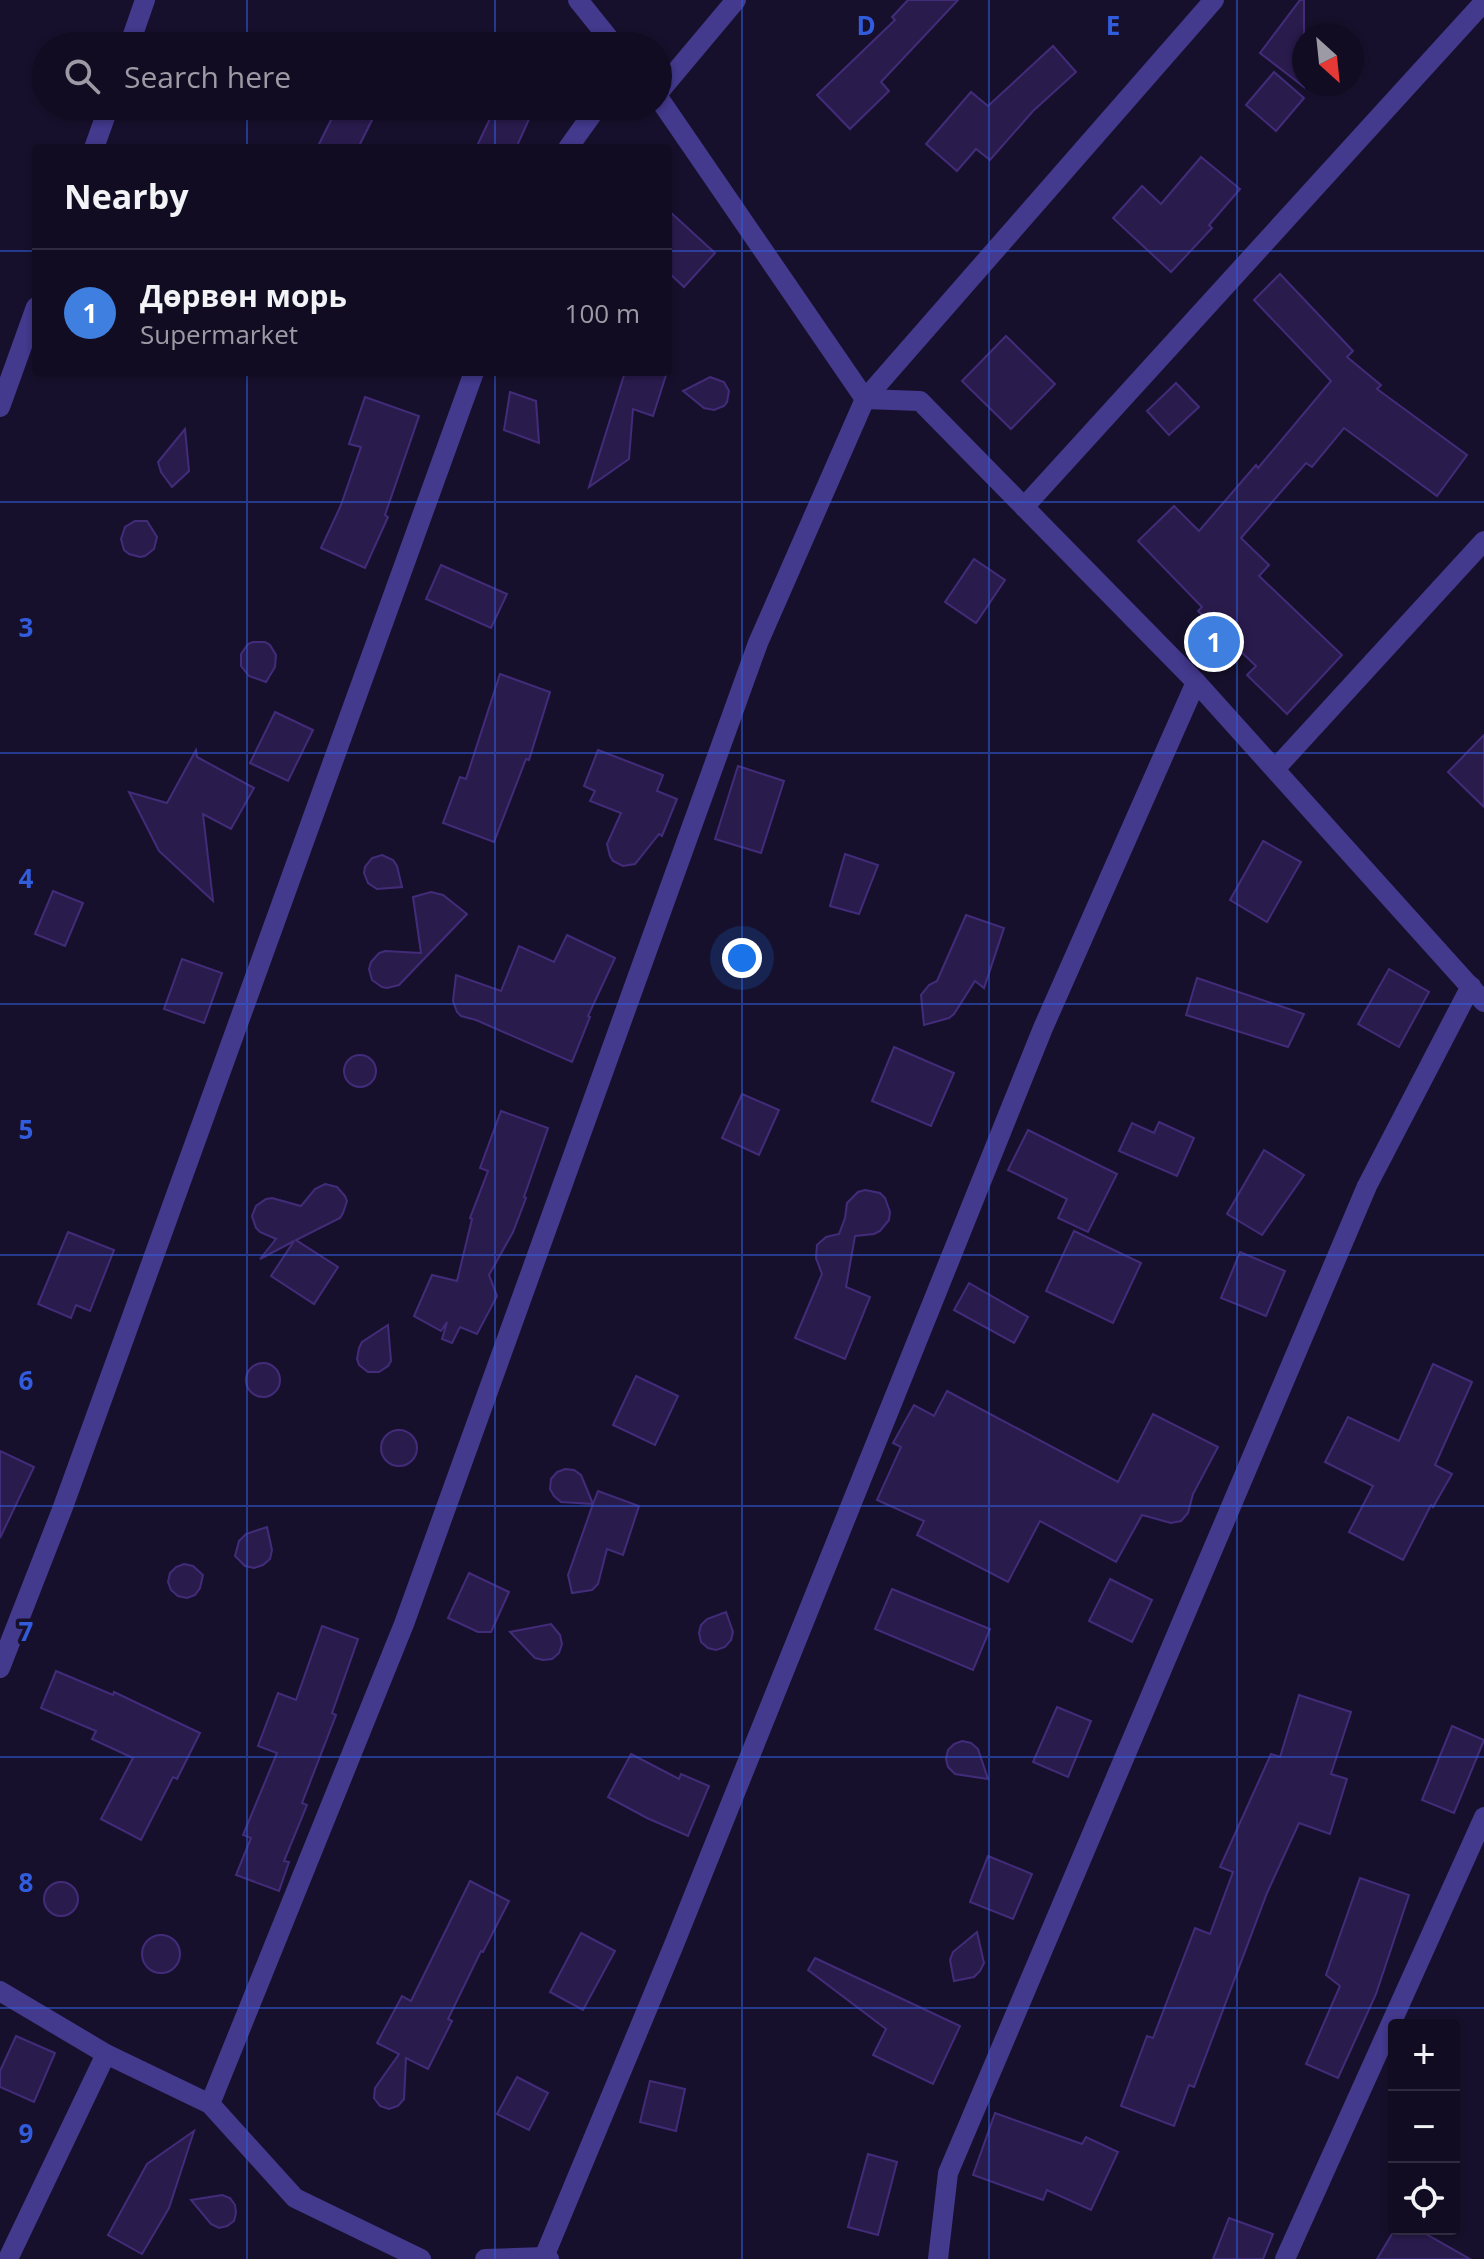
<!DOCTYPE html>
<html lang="en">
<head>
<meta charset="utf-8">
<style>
  :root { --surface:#110c21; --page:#1e1a2e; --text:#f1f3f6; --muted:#9c9ba5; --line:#302c3f; --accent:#06cfff }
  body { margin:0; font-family:"Open Sans",sans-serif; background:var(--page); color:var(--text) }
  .controls { position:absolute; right:24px; bottom:24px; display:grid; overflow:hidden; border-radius:8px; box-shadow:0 2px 6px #0004 }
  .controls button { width:72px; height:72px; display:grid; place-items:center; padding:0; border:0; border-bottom:2px solid var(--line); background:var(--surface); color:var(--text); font:40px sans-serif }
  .compass { position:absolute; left:1292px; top:24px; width:72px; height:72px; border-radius:50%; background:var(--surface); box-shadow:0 2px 6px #0004; rotate:153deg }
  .you { position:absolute; left:742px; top:958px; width:28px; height:28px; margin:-20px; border:6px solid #fff; border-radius:50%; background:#1a73e8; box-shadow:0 0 0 12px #1a73e833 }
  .badge { display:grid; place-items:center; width:52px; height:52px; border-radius:50%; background:var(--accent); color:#fff; font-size:26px; font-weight:700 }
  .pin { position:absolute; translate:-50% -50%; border:4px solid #fff; box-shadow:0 2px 8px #0006 }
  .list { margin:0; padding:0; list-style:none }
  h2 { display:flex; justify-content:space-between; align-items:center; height:104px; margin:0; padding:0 32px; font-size:34px }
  h2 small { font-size:26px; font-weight:400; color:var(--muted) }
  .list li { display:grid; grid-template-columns:52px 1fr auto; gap:24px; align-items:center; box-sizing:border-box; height:128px; padding:0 32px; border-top:2px solid var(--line) }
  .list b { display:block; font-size:30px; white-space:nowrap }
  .list p { margin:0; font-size:26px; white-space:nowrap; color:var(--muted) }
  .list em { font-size:26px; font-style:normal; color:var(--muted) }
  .icon { flex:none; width:44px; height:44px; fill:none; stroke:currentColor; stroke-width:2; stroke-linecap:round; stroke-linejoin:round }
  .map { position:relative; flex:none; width:1484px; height:2259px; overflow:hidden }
  .search { position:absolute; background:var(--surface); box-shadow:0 2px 6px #0004; left:32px; top:32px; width:640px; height:88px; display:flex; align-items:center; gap:20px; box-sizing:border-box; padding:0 28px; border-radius:44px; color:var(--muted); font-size:30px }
  .panel { position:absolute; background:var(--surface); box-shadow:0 2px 6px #0004; left:32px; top:144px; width:640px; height:232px; border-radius:8px }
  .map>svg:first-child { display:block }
  .building { fill:#2a1b4d; stroke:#422c7a; stroke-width:2 }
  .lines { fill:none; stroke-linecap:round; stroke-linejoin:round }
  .street { stroke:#43398d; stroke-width:20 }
  .grid { fill:none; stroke:#315cdc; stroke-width:2; stroke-opacity:0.55 }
  .grid-label { font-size:26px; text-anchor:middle; font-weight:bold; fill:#315cdc; stroke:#17102c; stroke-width:7; stroke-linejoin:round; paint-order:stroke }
</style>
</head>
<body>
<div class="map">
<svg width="1484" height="2259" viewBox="0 0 1484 2259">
  <rect width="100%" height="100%" fill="#17102c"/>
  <g class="building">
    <polygon points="908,0 958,0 881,82 889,91 850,129 817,95 895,20 892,17"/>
    <polygon points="1300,0 1304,0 1304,87 1260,53"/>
    <polygon points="1053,46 1076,72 1033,111 990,160 976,149 957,171 926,144 971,92 988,106"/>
    <polygon points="1274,72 1304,98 1276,131 1246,105"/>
    <polygon points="338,106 379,106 358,148 317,148"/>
    <polygon points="496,106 535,106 516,148 476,148"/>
    <polygon points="1201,157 1240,189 1209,225 1212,228 1171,272 1113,218 1142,186 1161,204"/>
    <polygon points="668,210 715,253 684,287 668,272"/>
    <polygon points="1280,274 1353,351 1347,357 1381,385 1377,389 1467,455 1437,496 1344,428 1312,467 1306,463 1241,538 1269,565 1259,576 1342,655 1287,714 1247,675 1256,666 1198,611 1202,607 1138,541 1174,506 1199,531 1256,465 1258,468 1331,381 1254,300"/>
    <polygon points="1006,336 1055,384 1011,429 962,381"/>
    <polygon points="625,372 667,372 653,416 633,409 629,459 589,487"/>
    <polygon points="710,377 724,382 729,391 727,402 724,406 714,410 704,408 683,391"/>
    <polygon points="1176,383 1199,407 1169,435 1147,411"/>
    <polygon points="510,392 536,401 539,443 504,430"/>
    <polygon points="365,397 419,416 385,515 388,517 365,568 321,548 341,505 361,447 349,444"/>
    <polygon points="185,429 189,471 172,487 161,472 158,462"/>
    <polygon points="135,521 147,521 157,537 154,549 145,556 140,557 129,554 124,550 121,539 125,527"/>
    <polygon points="974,559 1005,580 976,623 945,602"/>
    <polygon points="441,565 507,594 491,628 426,599"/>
    <polygon points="253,642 265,642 270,645 276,655 275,667 266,682 249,676 241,666 241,654 248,644"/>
    <polygon points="500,674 550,692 529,760 526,759 494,842 443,823 460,777 466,779"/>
    <polygon points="275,712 313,730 288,781 250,763"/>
    <polygon points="1484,735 1484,807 1448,772"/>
    <polygon points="196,750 197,757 254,788 231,829 203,814 213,901 159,851 129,792 167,803"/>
    <polygon points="598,750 663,775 657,791 677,799 662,836 659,834 635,864 623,866 613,861 610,856 607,844 621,813 590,801 595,791 584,786"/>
    <polygon points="738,766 784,781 761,853 715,839"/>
    <polygon points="1263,841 1301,862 1267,922 1230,900"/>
    <polygon points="845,854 878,865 859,914 830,906"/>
    <polygon points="382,855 393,860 397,866 402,887 377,889 368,883 364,873 365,867 372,858"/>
    <polygon points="53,891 83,903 65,946 35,934"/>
    <polygon points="431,892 443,895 467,914 399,985 387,988 382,987 372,980 369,969 371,962 379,953 385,951 421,953 413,897"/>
    <polygon points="966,915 1004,928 984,988 975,981 954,1014 949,1018 924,1025 921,995 929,985 937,981"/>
    <polygon points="567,935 615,958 588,1016 590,1017 572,1062 476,1020 461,1016 457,1012 453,1001 456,975 501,991 519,946 554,962"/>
    <polygon points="182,959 222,973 204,1023 164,1009"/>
    <polygon points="1389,969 1429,992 1399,1047 1358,1024"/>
    <polygon points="1197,978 1304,1014 1288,1047 1186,1015"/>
    <polygon points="894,1047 954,1073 931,1126 872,1101"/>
    <circle cx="360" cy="1071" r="16"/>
    <polygon points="742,1094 779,1110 759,1155 722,1138"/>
    <polygon points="501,1111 548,1128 524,1197 526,1198 513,1232 489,1275 497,1296 477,1334 460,1327 452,1343 442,1339 447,1322 441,1331 414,1316 432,1275 457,1281 472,1219 470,1218 488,1171 480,1168"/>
    <polygon points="1159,1122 1194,1138 1177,1176 1119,1151 1132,1123 1154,1133"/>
    <polygon points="1028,1130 1117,1174 1088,1232 1058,1218 1067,1199 1008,1170"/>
    <polygon points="1264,1150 1304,1175 1262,1235 1227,1214"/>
    <polygon points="325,1184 337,1187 345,1196 347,1201 343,1213 340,1218 296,1240 338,1267 314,1304 271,1276 294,1241 260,1259 276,1239 260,1232 256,1228 252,1216 256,1206 266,1199 272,1198 301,1206 315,1189"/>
    <polygon points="865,1190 880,1193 885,1198 890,1212 889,1220 880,1231 874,1234 855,1236 846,1287 870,1297 845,1359 795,1338 822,1274 816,1258 817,1245 826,1237 839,1234 845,1218 847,1203 858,1192"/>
    <polygon points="1074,1231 1141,1263 1113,1323 1046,1291"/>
    <polygon points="68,1232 114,1250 90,1311 76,1305 71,1318 38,1304"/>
    <polygon points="1240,1252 1285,1271 1266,1316 1221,1298"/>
    <polygon points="969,1283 1028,1317 1014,1343 954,1310"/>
    <polygon points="388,1325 391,1361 388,1366 379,1372 368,1372 359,1365 357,1359 359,1348 362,1342"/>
    <circle cx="263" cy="1380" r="17"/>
    <polygon points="1433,1364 1472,1382 1435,1465 1452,1474 1433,1507 1431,1505 1403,1560 1349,1532 1373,1486 1325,1462 1348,1417 1399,1441"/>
    <polygon points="636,1376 678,1396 655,1445 613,1425"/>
    <polygon points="947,1391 1118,1482 1153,1414 1218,1447 1193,1494 1188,1513 1181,1521 1171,1523 1142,1515 1116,1562 1040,1521 1008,1582 917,1535 924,1521 877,1500 901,1447 893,1443 914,1405 934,1416"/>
    <circle cx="399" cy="1448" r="18"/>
    <polygon points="0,1451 34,1467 0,1538"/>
    <polygon points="565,1469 574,1470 581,1475 593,1504 598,1491 639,1506 623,1555 607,1549 598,1584 592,1590 572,1593 568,1575 593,1504 561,1502 554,1496 550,1489 551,1479 557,1472"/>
    <polygon points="267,1527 272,1550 270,1559 263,1565 254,1568 245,1566 235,1556 239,1541 246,1534"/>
    <polygon points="184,1564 193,1566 203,1575 200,1588 195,1595 187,1598 178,1596 171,1590 168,1582 170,1573 176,1567"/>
    <polygon points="469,1573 509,1592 491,1632 478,1632 448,1618"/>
    <polygon points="1110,1579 1152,1600 1132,1642 1089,1621"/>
    <polygon points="892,1589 990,1629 973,1670 875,1629"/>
    <polygon points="726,1612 733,1632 731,1640 725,1647 716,1650 708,1648 701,1642 699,1633 701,1625 707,1619"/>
    <polygon points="551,1624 560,1635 562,1644 559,1653 552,1659 543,1660 535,1658 510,1632"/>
    <polygon points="322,1626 358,1639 332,1713 336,1715 302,1803 307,1805 284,1861 289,1862 279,1891 236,1875 251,1838 243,1835 277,1753 258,1746 278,1693 296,1700"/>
    <polygon points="56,1671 113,1695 114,1692 200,1733 177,1779 173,1777 141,1840 101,1819 133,1758 92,1739 96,1731 41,1708"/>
    <polygon points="1299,1695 1351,1712 1331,1774 1347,1779 1330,1834 1299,1823 1267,1893 1194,2087 1189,2085 1174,2126 1121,2106 1147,2036 1153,2038 1195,1928 1210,1934 1233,1872 1220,1867 1271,1754 1280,1757"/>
    <polygon points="1057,1707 1091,1721 1068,1777 1033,1762"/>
    <polygon points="1452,1726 1484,1740 1454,1813 1422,1800"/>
    <polygon points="962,1741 971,1743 978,1749 988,1779 955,1774 948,1767 946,1759 948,1750 954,1744"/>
    <polygon points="631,1754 679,1779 681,1774 709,1786 688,1836 647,1818 608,1797"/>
    <polygon points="988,1856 1032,1874 1013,1919 970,1902"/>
    <polygon points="1360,1878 1409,1895 1376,1994 1338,2078 1306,2064 1340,1986 1326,1975"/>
    <polygon points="470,1881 509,1901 483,1952 481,1951 448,2019 452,2021 428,2069 406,2058 404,2099 398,2106 389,2109 380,2106 374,2098 375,2088 399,2054 377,2043 402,1996 411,2001"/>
    <circle cx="61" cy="1899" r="17"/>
    <polygon points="977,1932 984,1963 980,1971 974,1977 954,1981 950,1960 953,1952"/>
    <polygon points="581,1933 615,1951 583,2010 550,1992"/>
    <circle cx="161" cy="1954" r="19"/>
    <polygon points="815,1958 960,2026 933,2084 873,2055 886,2029 808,1970"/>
    <polygon points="16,2036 55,2053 34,2102 0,2087 0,2071"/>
    <polygon points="517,2077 548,2093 529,2130 497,2114"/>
    <polygon points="650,2081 685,2089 676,2131 640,2122"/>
    <polygon points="995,2113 1082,2144 1086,2137 1118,2152 1091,2210 1047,2190 1043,2200 973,2175"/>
    <polygon points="194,2131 169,2208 142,2254 108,2235 147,2164"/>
    <polygon points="868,2154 897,2162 878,2235 848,2227"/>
    <polygon points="222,2195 230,2198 235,2205 236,2213 234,2221 227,2226 219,2228 211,2224 191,2200"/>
    <polygon points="1229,2218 1273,2234 1263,2259 1213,2259"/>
    <polygon points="1395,2229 1417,2229 1470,2259 1377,2259"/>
  </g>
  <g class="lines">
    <g class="street">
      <polyline points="578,0 615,46"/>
      <polyline points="129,46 145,0"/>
      <polyline points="658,93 736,0"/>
      <polyline points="658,97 865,399 920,401 1196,682 1484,1002"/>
      <polyline points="94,148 109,106"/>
      <polyline points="568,148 598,106"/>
      <polyline points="0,407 36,307"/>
      <polyline points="1024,507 1484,2"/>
      <polyline points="1275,769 1484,541"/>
      <polyline points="0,1668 63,1507 474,372"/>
      <polyline points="0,1991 106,2054 210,2104 295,2198 421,2259"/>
      <polyline points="210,2104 404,1624 758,643 865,399 1214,0"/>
      <polyline points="544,2257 673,1947 1043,1028 1196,682"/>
      <polyline points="8,2259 106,2054"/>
      <polyline points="485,2259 544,2257 549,2259"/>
      <polyline points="938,2259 948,2173 1367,1186 1471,986"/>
      <polyline points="1285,2259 1484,1817"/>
    </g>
  </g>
  <path class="grid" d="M247,0V46M495,0V46M742,0V2259M989,0V2259M1237,0V2259M247,106V148M495,106V148M0,251H36M668,251H1484M247,372V2259M495,372V2259M0,502H1484M0,753H1484M0,1004H1484M0,1255H1484M0,1506H1484M0,1757H1484M0,2008H1484"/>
  <g class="grid-label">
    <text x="866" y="35">D</text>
    <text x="1113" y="35">E</text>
    <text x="26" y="637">3</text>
    <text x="26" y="888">4</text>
    <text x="26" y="1139">5</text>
    <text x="26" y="1390">6</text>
    <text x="26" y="1641">7</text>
    <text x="26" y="1892">8</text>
    <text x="26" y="2143">9</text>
  </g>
</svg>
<div class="controls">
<button>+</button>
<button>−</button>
<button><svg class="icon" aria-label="locate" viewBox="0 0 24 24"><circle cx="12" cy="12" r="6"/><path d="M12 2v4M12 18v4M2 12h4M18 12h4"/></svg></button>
</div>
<svg class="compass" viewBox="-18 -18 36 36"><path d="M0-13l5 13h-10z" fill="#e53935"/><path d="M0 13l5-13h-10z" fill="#9c9ba5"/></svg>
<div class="you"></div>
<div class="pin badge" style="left:1214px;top:642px;background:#3f7fe0">1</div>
<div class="search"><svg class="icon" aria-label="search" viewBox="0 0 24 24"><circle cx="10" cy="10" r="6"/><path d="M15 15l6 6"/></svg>Search here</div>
<section class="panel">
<h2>Nearby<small></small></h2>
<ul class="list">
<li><span class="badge" style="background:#3f7fe0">1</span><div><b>Дөрвөн морь</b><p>Supermarket</p></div><em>100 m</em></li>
</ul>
</section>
</div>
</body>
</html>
